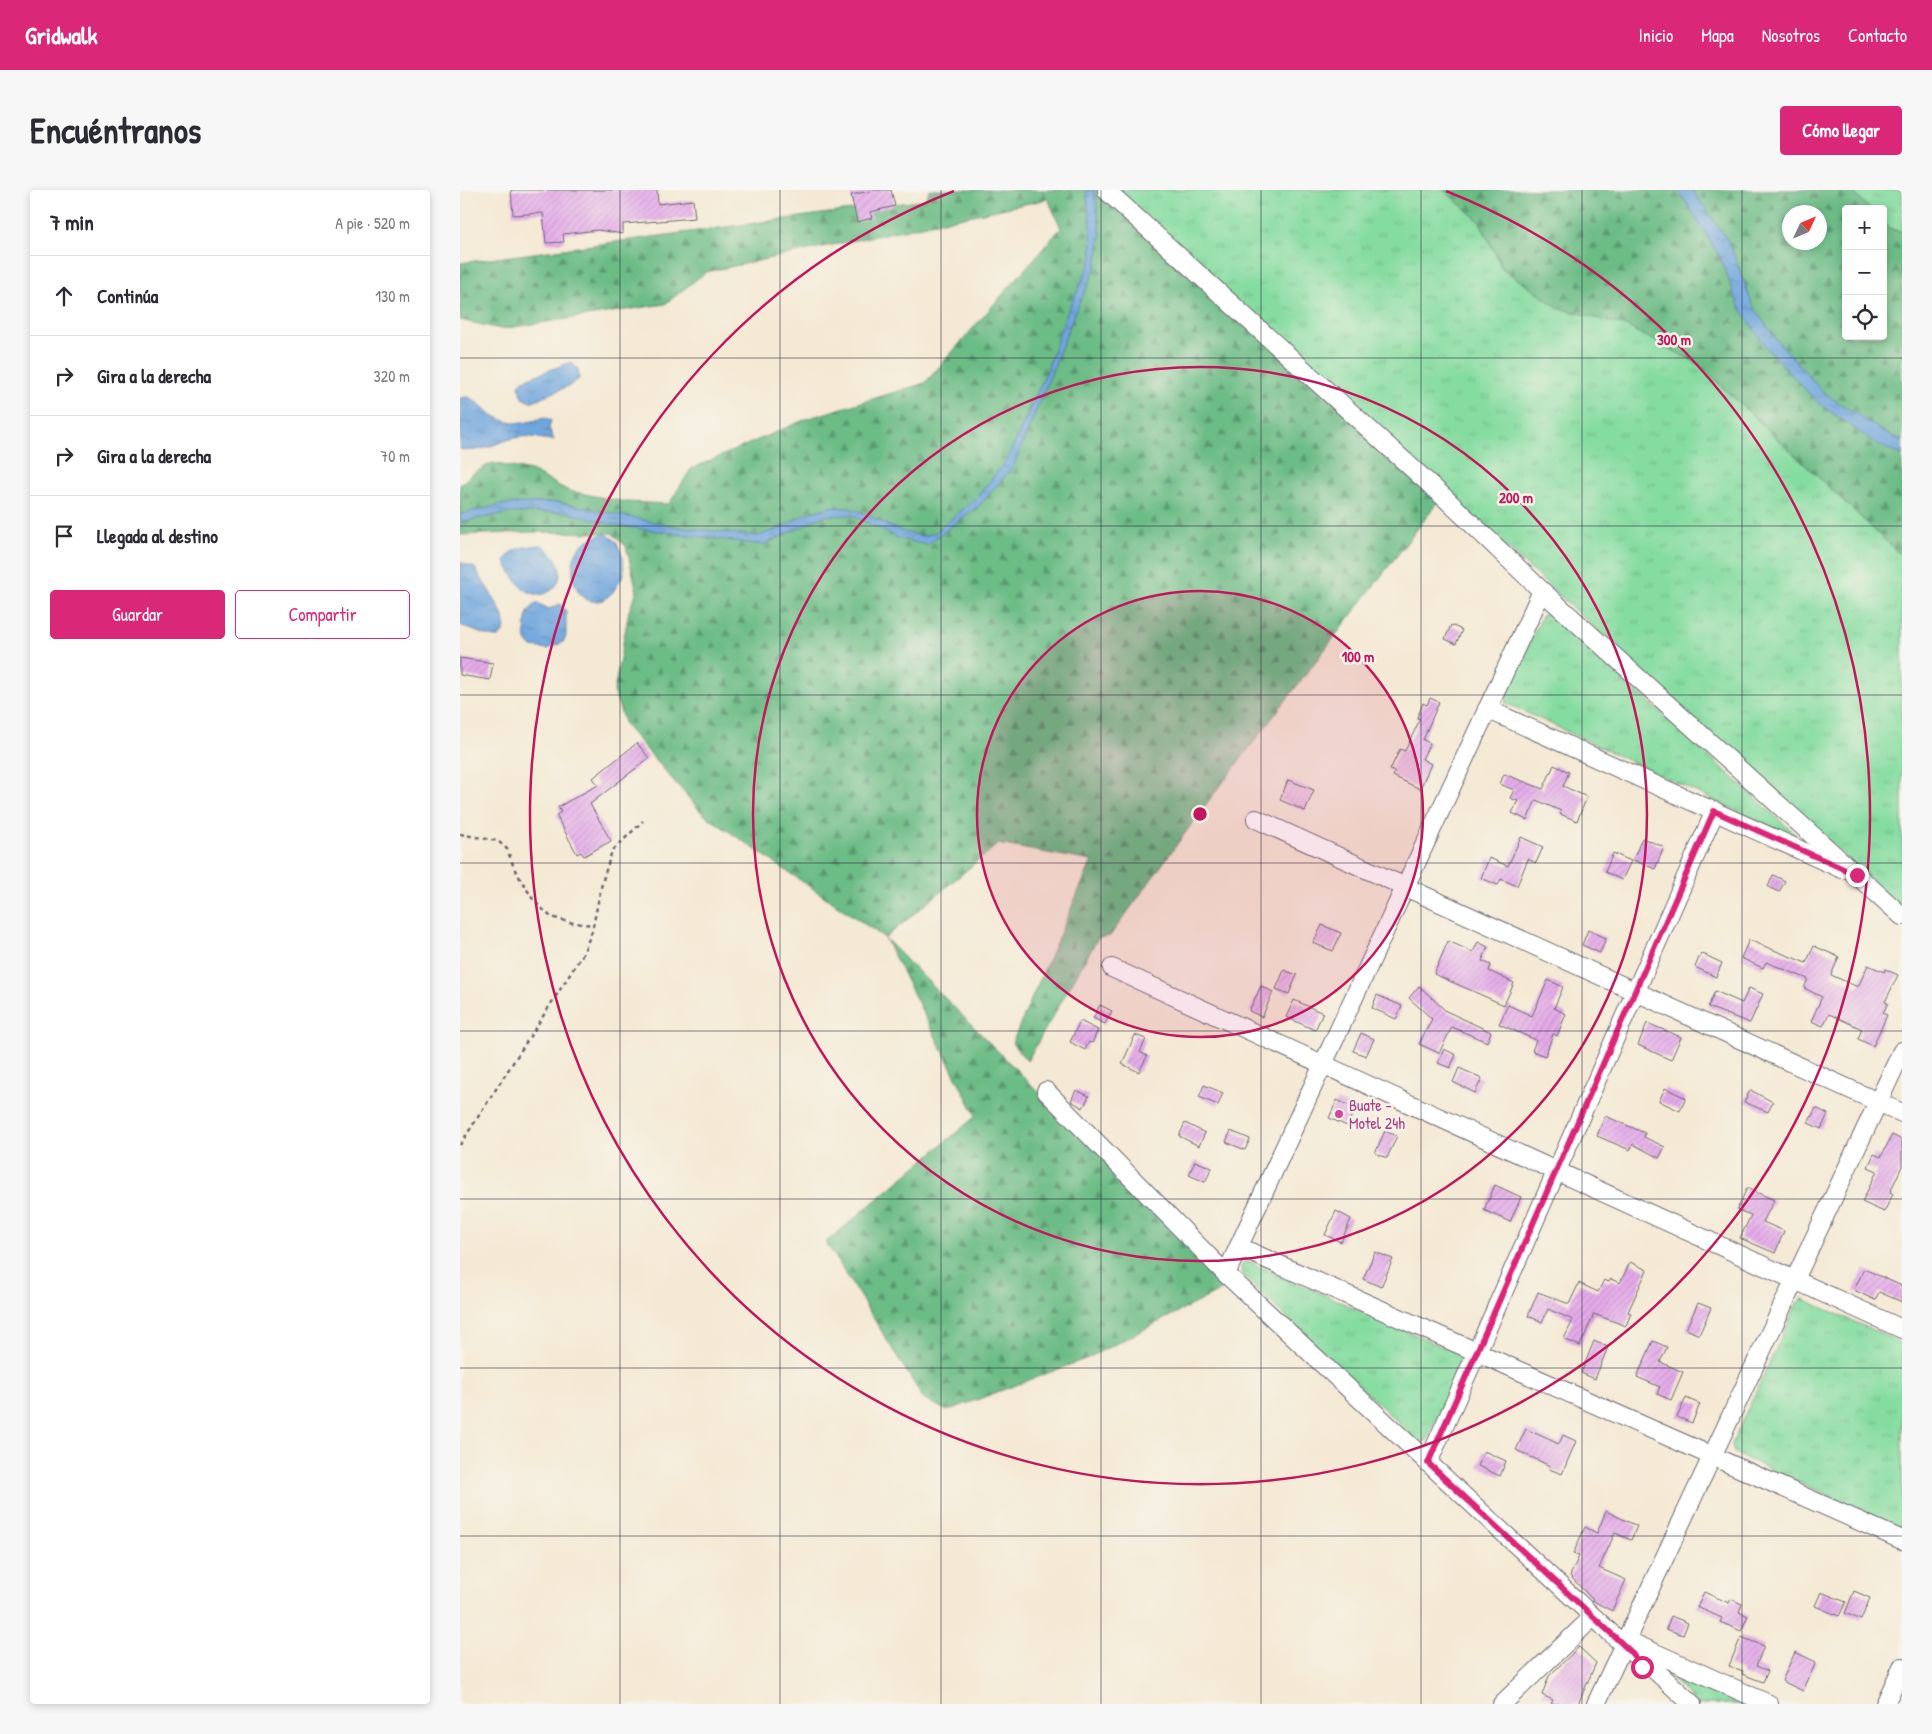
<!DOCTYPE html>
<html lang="es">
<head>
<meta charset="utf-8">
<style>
  :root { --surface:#fff; --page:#f7f7f7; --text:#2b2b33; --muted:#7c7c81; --line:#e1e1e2; --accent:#db2777 }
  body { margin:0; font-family:"Patrick Hand",sans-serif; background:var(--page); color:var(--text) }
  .controls { position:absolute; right:15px; top:15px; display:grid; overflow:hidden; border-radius:5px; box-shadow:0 2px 8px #0003 }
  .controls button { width:45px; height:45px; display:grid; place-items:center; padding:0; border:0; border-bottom:1px solid var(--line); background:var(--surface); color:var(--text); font:25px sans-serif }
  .compass { position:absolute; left:1322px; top:15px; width:45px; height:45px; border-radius:50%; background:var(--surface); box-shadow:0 2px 8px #0003; rotate:46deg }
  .stop { position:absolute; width:15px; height:15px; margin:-11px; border:4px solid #db2777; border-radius:50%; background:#fff }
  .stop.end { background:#db2777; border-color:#fff; box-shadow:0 1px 5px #0008 }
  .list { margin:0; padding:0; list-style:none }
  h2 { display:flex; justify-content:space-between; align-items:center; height:65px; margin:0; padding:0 20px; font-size:21px }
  h2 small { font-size:16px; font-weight:400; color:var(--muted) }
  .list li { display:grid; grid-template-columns:32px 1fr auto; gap:15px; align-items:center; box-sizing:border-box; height:80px; padding:0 20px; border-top:1px solid var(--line) }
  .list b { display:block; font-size:19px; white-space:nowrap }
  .list em { font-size:16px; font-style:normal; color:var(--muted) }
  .actions { display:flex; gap:10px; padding:15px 20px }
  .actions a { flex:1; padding:11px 0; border:1px solid var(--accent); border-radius:5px; text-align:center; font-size:18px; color:var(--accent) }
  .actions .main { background:var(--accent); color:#fff }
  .icon { flex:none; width:28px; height:28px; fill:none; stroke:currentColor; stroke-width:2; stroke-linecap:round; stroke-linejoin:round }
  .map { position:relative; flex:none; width:1442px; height:1514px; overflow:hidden; border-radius:5px }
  header { display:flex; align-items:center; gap:30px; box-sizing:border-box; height:70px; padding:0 25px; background:var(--accent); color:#fff }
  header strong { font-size:24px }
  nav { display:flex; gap:28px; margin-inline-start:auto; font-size:18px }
  .intro { display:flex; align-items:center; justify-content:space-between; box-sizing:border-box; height:120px; padding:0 30px }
  h1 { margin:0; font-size:35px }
  .button { padding:12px 22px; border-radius:5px; background:var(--accent); color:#fff; font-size:18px; font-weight:700 }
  main { display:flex; gap:30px; padding:0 30px }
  aside { flex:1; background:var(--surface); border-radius:5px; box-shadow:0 2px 8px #0003 }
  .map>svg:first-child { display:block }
  .grass { fill:url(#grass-tufts); stroke:#547f6e }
  .forest { fill:url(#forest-firs); stroke:#476f60; fill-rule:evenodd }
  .water { fill:url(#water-ripples); stroke:#49648c }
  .building { fill:url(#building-hatch) }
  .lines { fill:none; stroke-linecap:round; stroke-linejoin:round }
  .street-casing { stroke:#6c6871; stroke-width:20 }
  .path { stroke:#6c6871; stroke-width:2.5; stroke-dasharray:4 4; stroke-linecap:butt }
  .street { stroke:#fff; stroke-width:18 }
  .route { stroke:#db2777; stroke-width:6 }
  .grid { fill:none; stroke:#22223b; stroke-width:1; stroke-opacity:0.55 }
  .ring { fill:none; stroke:#c2185b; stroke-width:2.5 }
  .hotel-dot { fill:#d1479c; stroke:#f7f3e8; stroke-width:2 }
  .labels { text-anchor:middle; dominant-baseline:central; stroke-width:5; stroke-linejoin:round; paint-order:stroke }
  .hotel-label { font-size:16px; fill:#b23c85; stroke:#f7f3e8; text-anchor:start }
  .centre { fill:#c2185b; stroke:#f7f3e8; stroke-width:2.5 }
  .ring-label { font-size:15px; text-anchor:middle; font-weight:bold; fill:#c2185b; stroke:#f7f3e8; stroke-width:5; stroke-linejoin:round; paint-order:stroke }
</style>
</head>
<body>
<header>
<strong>Gridwalk</strong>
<nav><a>Inicio</a><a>Mapa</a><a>Nosotros</a><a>Contacto</a></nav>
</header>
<div class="intro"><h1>Encuéntranos</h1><a class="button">Cómo llegar</a></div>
<main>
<aside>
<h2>7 min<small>A pie · 520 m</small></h2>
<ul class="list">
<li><svg class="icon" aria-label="ahead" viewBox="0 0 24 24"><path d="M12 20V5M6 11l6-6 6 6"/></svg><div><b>Continúa</b></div><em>130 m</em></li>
<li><svg class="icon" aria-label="right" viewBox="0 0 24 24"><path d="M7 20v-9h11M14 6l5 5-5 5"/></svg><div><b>Gira a la derecha</b></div><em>320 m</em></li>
<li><svg class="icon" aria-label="right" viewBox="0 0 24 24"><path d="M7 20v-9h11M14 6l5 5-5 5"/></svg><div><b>Gira a la derecha</b></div><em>70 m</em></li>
<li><svg class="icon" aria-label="arrive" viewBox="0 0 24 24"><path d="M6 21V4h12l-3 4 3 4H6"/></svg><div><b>Llegada al destino</b></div></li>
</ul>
<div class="actions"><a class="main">Guardar</a><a>Compartir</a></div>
</aside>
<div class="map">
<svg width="1442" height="1514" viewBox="0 0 1442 1514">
  <defs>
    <pattern id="grass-tufts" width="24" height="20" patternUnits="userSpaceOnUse" patternTransform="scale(1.25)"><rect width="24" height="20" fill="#85dca0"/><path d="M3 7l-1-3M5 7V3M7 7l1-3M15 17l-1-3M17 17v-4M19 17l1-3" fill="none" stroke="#73bc8b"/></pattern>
    <pattern id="forest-firs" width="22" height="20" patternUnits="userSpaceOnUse" patternTransform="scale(1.25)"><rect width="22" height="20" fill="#6cbc86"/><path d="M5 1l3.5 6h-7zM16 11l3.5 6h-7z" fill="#58986f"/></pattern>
    <pattern id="water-ripples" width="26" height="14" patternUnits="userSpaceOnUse" patternTransform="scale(1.25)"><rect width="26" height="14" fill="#70a6de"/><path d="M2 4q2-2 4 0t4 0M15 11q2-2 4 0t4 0" fill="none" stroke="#5c87b5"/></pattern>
    <pattern id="building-hatch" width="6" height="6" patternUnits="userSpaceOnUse" patternTransform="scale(1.25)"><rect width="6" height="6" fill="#e5abea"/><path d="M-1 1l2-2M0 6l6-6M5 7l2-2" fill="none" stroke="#c493ca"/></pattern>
  </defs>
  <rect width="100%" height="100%" fill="#f7f3e8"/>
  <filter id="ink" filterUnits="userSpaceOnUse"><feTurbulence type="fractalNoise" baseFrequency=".02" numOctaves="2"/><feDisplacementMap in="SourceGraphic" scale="10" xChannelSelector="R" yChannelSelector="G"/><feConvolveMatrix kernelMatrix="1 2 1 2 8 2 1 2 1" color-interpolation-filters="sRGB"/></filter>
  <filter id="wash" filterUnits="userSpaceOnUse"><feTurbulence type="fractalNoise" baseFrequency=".0096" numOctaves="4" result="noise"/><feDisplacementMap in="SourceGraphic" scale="20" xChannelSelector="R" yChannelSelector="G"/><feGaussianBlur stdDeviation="1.12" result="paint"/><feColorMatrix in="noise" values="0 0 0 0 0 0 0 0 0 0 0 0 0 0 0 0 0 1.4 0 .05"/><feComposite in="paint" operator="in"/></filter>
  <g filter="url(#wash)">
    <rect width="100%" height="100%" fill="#f4e9d4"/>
    <g class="grass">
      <polygon points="655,0 984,0 1020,32 1042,78 1099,118 1166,136 1237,173 1442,366 1442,718"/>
      <polygon points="1390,0 1442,0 1442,42 1431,39 1423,32 1423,19 1410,19"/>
      <polygon points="1089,421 1334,643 1335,648 1046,513 1045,508 1082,426"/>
      <polygon points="787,1071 999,1164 1003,1170 967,1250 962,1252 958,1251 784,1087 781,1079 783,1073"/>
      <polygon points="1343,1109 1442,1153 1442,1338 1274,1263 1272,1254 1337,1113"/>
      <polygon points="1189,1466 1294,1514 1237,1514"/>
    </g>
    <g class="forest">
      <polygon points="470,0 655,0 978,312 747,613 650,746 638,748 567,871 552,853 632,671 538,654 425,748 771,1095 628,1168 487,1221 463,1208 366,1052 516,926 425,748 242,623 165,535 154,501 169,421 177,401 166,356 152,343 74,342 0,345 0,295 11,285 32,273 71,281 109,301 166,312 209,314 231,279 346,229 465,193 601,38 588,9 246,82 205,114 41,139 0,130 0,73 465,10"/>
      <path d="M984,0H1390L1410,19H1386V146H1423V32L1431,39L1442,42V366L1237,173L1166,136L1099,118L1042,78L1020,32ZM1330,22H1360V52H1330Z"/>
    </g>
    <g class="water">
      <polygon points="626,0 634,0 641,44 636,77 613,127 594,177 553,277 521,314 467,355 440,349 392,325 364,326 303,355 159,336 105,322 50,323 0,332 0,324 46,314 98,312 218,337 298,346 316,340 348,323 370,317 388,318 401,322 443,342 464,346 476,342 517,307 547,270 586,183 605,127 632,69 631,36"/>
      <polygon points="1218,0 1232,0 1269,52 1293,116 1316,149 1364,203 1427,244 1442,250 1442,265 1418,255 1357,212 1306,157 1279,116 1259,65"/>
      <polygon points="111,172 118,179 119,189 109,196 70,212 62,208 59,195 63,190"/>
      <path d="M8,207C19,212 25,220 34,226C52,236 67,234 84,227L91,230L89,238L94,250C82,250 72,245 60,247C38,250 22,265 0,259V208Z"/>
      <path d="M145,343L156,351L163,367L164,384L153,402L144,410C139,411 133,412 128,410C109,401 108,365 123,354C129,349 138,346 145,343Z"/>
      <path d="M81,355C122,379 88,424 60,395C54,389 49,380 45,372C51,356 66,357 81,355Z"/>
      <path d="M0,372L15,378C22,392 50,426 44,441C44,442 39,447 39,447C27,448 12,439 0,435Z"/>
      <path d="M77,413L89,419L100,414L106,421V446L103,452L88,459L72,457L66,451C65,436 63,422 77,413Z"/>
    </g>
    <g id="blocks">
      <g class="building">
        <polygon points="51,0 197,0 198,14 233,10 235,28 163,34 163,44 138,40 103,44 104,52 86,53 83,23 53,25"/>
        <polygon points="414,0 431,0 435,16 410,22 412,28 397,32 391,5"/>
        <polygon points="991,435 1002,440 996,454 985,449"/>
        <polygon points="0,468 33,473 30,490 0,485"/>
        <polygon points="970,508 979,512 963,550 970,553 962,569 971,574 960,599 933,586 935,582 930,580 940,559 945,561 960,529 957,528 963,513 967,515"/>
        <polygon points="177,553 189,568 130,614 151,651 124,666 121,662 117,664 96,625 101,622 98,617 138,595 133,588"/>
        <polygon points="1094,575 1109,582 1103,596 1127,607 1117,631 1100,624 1101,621 1076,610 1067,630 1052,623 1058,611 1050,608 1054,600 1040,594 1044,584 1083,599"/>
        <polygon points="828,590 854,600 845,621 820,610"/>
        <polygon points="1061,647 1083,657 1076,673 1068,669 1057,696 1041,689 1038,695 1021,688 1029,668 1048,676"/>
        <polygon points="1182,648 1204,657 1195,679 1173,670"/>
        <polygon points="1153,663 1171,671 1162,690 1145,682"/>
        <polygon points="1313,685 1325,691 1319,702 1308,697"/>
        <polygon points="862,735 881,743 873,761 853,753"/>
        <polygon points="1128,740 1146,748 1140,763 1122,755"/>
        <polygon points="1289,750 1346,773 1354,756 1379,767 1371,785 1398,797 1408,775 1424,782 1425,779 1438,785 1425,812 1428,813 1423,823 1427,825 1413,856 1398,849 1402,839 1369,824 1363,836 1351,831 1362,807 1344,798 1348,789 1306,772 1303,778 1281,768"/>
        <polygon points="988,751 1013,762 1018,752 1028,757 1022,771 1031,775 1029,781 1054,793 1044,815 974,784"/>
        <polygon points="1241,763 1262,773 1256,787 1235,777"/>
        <polygon points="824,780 837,785 829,804 816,799"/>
        <polygon points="1088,790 1103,797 1094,818 1106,824 1097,846 1093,844 1085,866 1072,861 1076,850 1039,834 1048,815 1072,826"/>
        <polygon points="801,796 813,802 802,827 789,821"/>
        <polygon points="959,796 986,821 1031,842 1027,852 992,837 979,863 959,854 972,829 949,808"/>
        <polygon points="1289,798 1303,804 1290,833 1248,817 1255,801 1282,813"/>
        <polygon points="917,805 942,816 936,829 912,818"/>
        <polygon points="834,810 863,823 855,840 826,827"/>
        <polygon points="640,815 652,821 645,834 633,828"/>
        <polygon points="620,831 638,840 632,853 629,852 625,860 610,852"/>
        <polygon points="1187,833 1221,847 1211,870 1178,855"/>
        <polygon points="901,843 914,849 906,866 893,861"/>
        <polygon points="675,845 686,849 680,862 687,866 679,882 662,874"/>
        <polygon points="984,859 996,865 990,878 978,873"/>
        <polygon points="999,878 1022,888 1015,903 993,892"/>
        <polygon points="744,895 763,903 758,915 739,907"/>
        <polygon points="1205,898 1226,908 1220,921 1199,911"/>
        <polygon points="616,900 629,906 623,918 611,911"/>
        <polygon points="1290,900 1313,912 1308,922 1284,912"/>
        <polygon points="877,910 895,918 887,936 869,928"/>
        <polygon points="1356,918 1368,924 1361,939 1348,933"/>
        <polygon points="1145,926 1185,943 1184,947 1205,957 1199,968 1173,954 1170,960 1137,946"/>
        <polygon points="725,933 745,943 739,956 719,946"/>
        <polygon points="771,941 790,949 785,960 766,952"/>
        <polygon points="925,941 937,946 927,968 915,963"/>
        <polygon points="1432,945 1442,950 1442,976 1430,1002 1433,1004 1424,1022 1402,1012 1417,981 1408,977 1414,964 1421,967"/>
        <polygon points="735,971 752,978 745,992 729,985"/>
        <polygon points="1035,995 1061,1007 1050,1032 1024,1020"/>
        <polygon points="1287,998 1314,1010 1303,1032 1324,1041 1315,1063 1280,1048 1291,1025 1277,1020"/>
        <polygon points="876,1021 891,1029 881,1052 865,1045"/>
        <polygon points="915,1062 933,1069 921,1097 903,1089"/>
        <polygon points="1170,1072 1187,1080 1168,1122 1171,1123 1166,1136 1134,1124 1120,1156 1104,1149 1113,1130 1088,1119 1082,1132 1068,1126 1078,1102 1109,1114 1119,1093 1138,1102 1144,1090 1149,1092 1151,1089 1160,1093"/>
        <polygon points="1404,1079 1442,1096 1442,1112 1419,1102 1415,1110 1394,1100"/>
        <polygon points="1238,1113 1251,1118 1239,1145 1226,1139"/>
        <polygon points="1134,1151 1148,1157 1135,1189 1121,1183"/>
        <polygon points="1193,1151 1207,1157 1200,1172 1223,1182 1211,1210 1197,1204 1200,1197 1177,1187"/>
        <polygon points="1226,1208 1240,1214 1232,1233 1217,1227"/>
        <polygon points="1066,1239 1099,1254 1103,1245 1116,1251 1102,1284 1089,1279 1090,1276 1056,1260"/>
        <polygon points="1024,1261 1046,1271 1040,1286 1018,1276"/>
        <polygon points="1146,1321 1177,1336 1171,1350 1155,1343 1139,1378 1166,1390 1152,1421 1135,1412 1110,1386 1119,1366 1113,1364 1125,1337 1137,1343"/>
        <polygon points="1394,1401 1410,1408 1401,1430 1385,1423"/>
        <polygon points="1244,1402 1269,1413 1271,1409 1282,1414 1279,1422 1288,1426 1281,1441 1260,1432 1262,1428 1237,1417"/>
        <polygon points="1361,1402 1386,1412 1379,1426 1355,1416"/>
        <polygon points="1211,1426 1228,1433 1223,1445 1206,1439"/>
        <polygon points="1281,1447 1304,1456 1296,1476 1308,1481 1303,1492 1282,1484 1283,1481 1269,1476"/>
        <polygon points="1119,1457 1136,1473 1118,1514 1091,1514 1093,1510 1082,1505 1089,1486"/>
        <polygon points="1335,1462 1356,1472 1343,1501 1322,1491"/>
      </g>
    </g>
  </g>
  <g filter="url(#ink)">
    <use href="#blocks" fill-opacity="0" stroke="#6c6871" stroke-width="1"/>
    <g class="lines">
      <g class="street-casing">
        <g id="street">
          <polyline points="647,1 986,309 1082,401 1442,726"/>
          <polyline points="1027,519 1382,679"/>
          <polyline points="796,629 1442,923"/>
          <polyline points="652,778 1442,1139"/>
          <polyline points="586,901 766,1084 1170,1461 1186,1472 1232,1514"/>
          <polyline points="779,1057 1442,1350"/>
          <polyline points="766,1084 1082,401"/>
          <polyline points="968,1273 1255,621"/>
          <polyline points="1173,1453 1309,1514"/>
          <polyline points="1042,1514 1133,1427"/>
          <polyline points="1136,1514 1442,861"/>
          <polyline points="1425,1514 1442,1477"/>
        </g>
      </g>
      <g class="path">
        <polyline points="0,644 38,651 47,659 55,680 74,711 91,727 113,733 134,735"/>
        <polyline points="0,955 123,764 132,741 142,693 152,661 183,631"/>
      </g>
      <use href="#street" class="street"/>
    </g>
  </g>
  <g class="lines" filter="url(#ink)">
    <polyline class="route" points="1182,1477 1170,1461 968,1273 1254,621 1397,685"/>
  </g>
  <path class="grid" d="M160,0V1514M320,0V1514M481,0V1514M641,0V1514M801,0V1514M961,0V1514M1122,0V1514M1282,0V1514M0,168H1442M0,336H1442M0,505H1442M0,673H1442M0,841H1442M0,1009H1442M0,1178H1442M0,1346H1442"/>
  <circle cx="740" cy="624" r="223" fill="#c2185b" fill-opacity=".12"/>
  <g class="ring">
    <circle cx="740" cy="624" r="223"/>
    <circle cx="740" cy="624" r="447"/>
    <path d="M986 1A670 670 0 1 1 494 1"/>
  </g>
  <circle class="hotel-dot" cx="879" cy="924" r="5"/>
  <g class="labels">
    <g class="hotel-label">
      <text x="889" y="915">Buate -<tspan x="889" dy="18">Motel 24h</tspan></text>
    </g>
  </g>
  <circle cx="740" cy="624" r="8" class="centre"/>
  <g class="ring-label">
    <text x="1214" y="155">300 m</text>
    <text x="1056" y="313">200 m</text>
    <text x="898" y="472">100 m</text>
  </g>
</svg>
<div class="controls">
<button>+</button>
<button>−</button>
<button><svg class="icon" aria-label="locate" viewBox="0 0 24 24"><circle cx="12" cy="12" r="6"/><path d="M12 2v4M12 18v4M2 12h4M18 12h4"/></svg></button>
</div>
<svg class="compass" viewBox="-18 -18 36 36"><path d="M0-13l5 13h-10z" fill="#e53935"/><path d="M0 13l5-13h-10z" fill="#7c7c81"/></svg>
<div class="stop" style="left:1182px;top:1477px"></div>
<div class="stop end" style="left:1397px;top:685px"></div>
</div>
</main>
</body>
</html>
